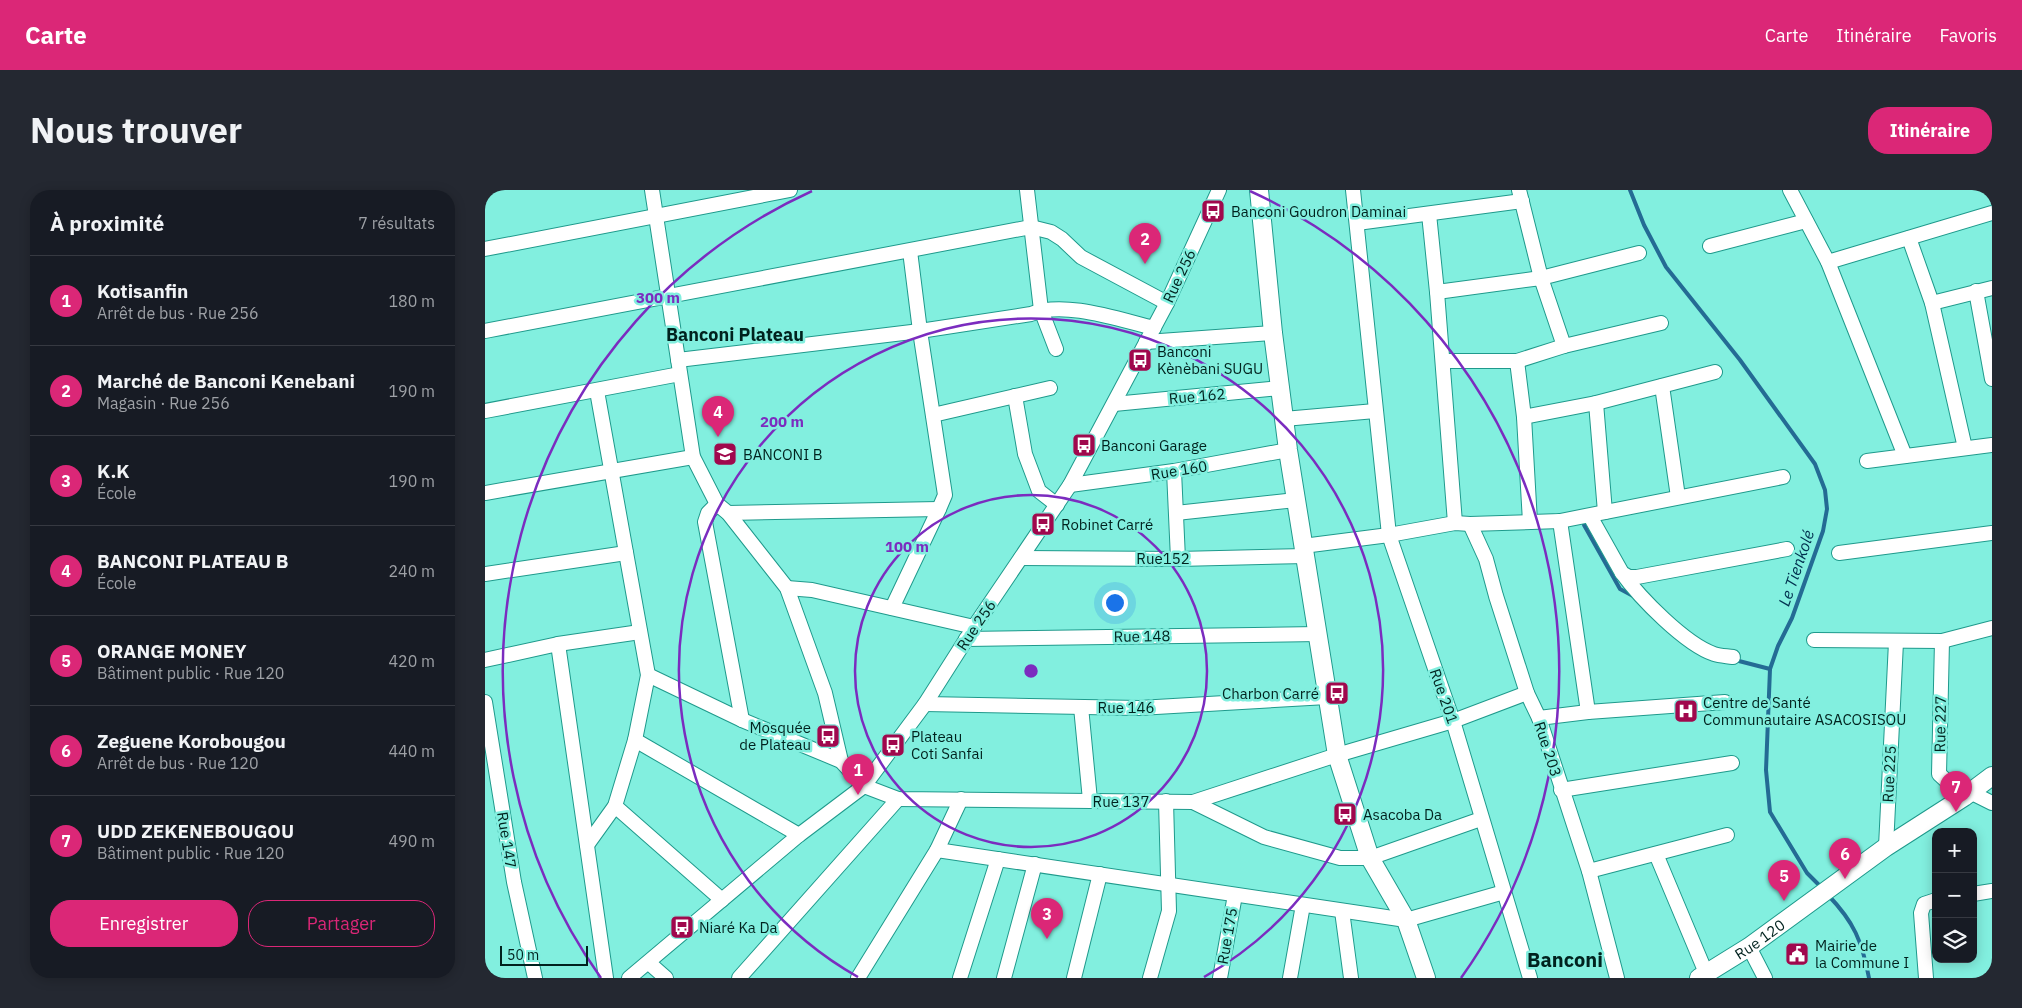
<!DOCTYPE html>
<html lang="fr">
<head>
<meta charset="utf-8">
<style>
  :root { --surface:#171b24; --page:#242831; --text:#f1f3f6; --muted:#9ea1a6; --line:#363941; --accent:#db2777 }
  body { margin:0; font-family:"IBM Plex Sans",sans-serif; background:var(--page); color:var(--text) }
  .controls { position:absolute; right:15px; bottom:15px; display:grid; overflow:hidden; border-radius:10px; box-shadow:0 2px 12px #0003 }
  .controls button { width:45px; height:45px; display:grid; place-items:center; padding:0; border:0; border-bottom:1px solid var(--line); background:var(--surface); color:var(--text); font:25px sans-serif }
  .scale { position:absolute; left:15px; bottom:12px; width:88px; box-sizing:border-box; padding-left:5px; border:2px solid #00221e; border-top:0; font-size:14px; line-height:18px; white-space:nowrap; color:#00221e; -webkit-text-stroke:4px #82efdf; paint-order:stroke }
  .you { position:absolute; left:629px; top:412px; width:18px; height:18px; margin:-12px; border:4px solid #fff; border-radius:50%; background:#1a73e8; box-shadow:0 0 0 8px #1a73e833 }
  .badge { display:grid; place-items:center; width:32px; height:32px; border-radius:50%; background:var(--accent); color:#fff; font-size:16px; font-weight:700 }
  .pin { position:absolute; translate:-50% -41px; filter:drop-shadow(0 1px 2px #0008) }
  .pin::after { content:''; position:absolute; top:26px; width:18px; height:15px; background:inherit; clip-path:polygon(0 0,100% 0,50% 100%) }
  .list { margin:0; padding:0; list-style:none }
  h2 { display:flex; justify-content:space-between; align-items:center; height:65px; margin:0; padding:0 20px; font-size:21px }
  h2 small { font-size:16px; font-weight:400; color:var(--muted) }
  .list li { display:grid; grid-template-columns:32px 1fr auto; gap:15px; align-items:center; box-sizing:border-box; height:90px; padding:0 20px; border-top:1px solid var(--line) }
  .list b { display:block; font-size:19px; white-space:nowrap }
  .list p { margin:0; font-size:16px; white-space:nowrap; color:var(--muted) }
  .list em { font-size:16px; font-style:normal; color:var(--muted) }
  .actions { display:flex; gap:10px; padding:15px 20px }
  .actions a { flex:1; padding:11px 0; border:1px solid var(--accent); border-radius:20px; text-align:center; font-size:18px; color:var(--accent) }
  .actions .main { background:var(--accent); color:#fff }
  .icon { flex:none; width:28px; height:28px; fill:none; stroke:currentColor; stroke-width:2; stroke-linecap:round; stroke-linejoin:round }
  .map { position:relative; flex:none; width:1507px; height:788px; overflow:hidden; border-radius:20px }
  header { display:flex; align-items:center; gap:30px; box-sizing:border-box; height:70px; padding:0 25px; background:var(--accent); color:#fff }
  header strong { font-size:24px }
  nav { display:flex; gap:28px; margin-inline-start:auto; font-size:18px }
  .intro { display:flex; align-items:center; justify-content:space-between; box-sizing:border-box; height:120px; padding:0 30px }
  h1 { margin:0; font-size:35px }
  .button { padding:12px 22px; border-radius:20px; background:var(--accent); color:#fff; font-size:18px; font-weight:700 }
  main { display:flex; gap:30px; padding:0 30px }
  aside { flex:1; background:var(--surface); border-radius:20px; box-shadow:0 2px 12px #0003 }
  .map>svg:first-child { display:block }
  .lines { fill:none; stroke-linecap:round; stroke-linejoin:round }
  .stream { stroke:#246b94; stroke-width:4 }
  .minor-casing { stroke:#1f9a8c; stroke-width:16 }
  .major-casing { stroke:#1f9a8c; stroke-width:20 }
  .minor { stroke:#fff; stroke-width:14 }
  .major { stroke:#fff; stroke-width:18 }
  .ring { fill:none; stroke:#7b2cbf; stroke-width:2.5 }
  .labels { text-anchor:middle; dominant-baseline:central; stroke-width:5; stroke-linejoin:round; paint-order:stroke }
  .poi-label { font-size:15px; fill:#00221e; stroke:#82efdf; text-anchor:start }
  .street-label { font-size:15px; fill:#00221e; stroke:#82efdf }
  .water-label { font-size:16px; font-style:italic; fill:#00304e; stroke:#82efdf }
  .quarter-label { font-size:18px; font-weight:bold; fill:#00221e; stroke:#82efdf }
  .district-label { font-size:20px; font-weight:bold; fill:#00221e; stroke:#82efdf }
  .centre { fill:#7b2cbf; stroke:#82efdf; stroke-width:2.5 }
  .ring-label { font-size:15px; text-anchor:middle; font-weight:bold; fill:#7b2cbf; stroke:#82efdf; stroke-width:5; stroke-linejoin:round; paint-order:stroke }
</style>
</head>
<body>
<header>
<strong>Carte</strong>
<nav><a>Carte</a><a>Itinéraire</a><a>Favoris</a></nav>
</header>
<div class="intro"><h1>Nous trouver</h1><a class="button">Itinéraire</a></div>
<main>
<aside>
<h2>À proximité<small>7 résultats</small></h2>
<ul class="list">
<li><span class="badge">1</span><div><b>Kotisanfin</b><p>Arrêt de bus · Rue 256</p></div><em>180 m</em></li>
<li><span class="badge">2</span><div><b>Marché de Banconi Kenebani</b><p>Magasin · Rue 256</p></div><em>190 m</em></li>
<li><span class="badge">3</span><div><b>K.K</b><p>École</p></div><em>190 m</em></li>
<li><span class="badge">4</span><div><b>BANCONI PLATEAU B</b><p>École</p></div><em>240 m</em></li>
<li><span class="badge">5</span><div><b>ORANGE MONEY</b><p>Bâtiment public · Rue 120</p></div><em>420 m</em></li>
<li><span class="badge">6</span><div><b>Zeguene Korobougou</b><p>Arrêt de bus · Rue 120</p></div><em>440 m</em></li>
<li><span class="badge">7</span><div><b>UDD ZEKENEBOUGOU</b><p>Bâtiment public · Rue 120</p></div><em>490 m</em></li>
</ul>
<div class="actions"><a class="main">Enregistrer</a><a>Partager</a></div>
</aside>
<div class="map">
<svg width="1507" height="788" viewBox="0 0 1507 788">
  <rect width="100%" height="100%" fill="#82efdf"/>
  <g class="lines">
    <g class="stream">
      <polyline points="1145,0 1159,35 1181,77 1255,170 1330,274 1340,300 1342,319 1338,341 1307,428 1293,456 1285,479 1281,580 1285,622 1322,683 1337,698"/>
      <polyline points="1099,335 1135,399 1150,407"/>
      <polyline points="1250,470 1285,479"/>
      <path d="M1343,705C1369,732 1377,751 1384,788"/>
    </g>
    <g class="minor-casing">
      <g id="minor">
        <polyline points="167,0 208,267 232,314 243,323 302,398 340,503 356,571"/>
        <polyline points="542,0 556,120 571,159"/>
        <polyline points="868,0 904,345 968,531 1045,788"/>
        <polyline points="1034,0 1056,88 1079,156"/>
        <polyline points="1305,0 1343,72 1420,266"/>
        <polyline points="944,24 952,102 970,333"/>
        <polyline points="872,33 1037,11"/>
        <polyline points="1424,48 1447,113 1480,258"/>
        <polyline points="1225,56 1321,31"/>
        <polyline points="0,59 305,0"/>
        <polyline points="425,61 435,141 460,305 454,319"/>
        <polyline points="1343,72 1507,23"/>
        <polyline points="1491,101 1507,189"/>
        <polyline points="952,102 1056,88 1154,63"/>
        <polyline points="1447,113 1507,98"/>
        <polyline points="0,141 546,37 566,42 577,49 596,67 682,113"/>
        <polyline points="661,152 788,143"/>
        <path d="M193,170L435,141L546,124C579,110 635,130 669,138"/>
        <polyline points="958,171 1032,171 1079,156 1176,133"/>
        <polyline points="1032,171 1039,227 1045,332"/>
        <polyline points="1177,196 1193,307"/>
        <polyline points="530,206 540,264 554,301 572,315"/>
        <polyline points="1111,213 1120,322"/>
        <polyline points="629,214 795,198"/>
        <polyline points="0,221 195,184"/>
        <polyline points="448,225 565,198"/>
        <polyline points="1039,227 1111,213 1230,182"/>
        <polyline points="799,229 890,221"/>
        <polyline points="1382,271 1507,255"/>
        <polyline points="689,281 693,369"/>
        <polyline points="585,295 689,281 803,260"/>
        <polyline points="0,303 208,267"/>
        <polyline points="232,314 223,323 220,332 257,530"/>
        <polyline points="243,323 454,319 407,418"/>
        <polyline points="691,323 811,310"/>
        <polyline points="1105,326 1137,383 1144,387 1152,387 1302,359"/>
        <polyline points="1075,331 1103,522"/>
        <polyline points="985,334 1001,369 1011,406 1042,503 1054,528 1104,681 1132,788"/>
        <polyline points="818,356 904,345 970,333 985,334 1075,331 1298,287"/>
        <polyline points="1354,363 1507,343"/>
        <polyline points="536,368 693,369 821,366"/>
        <path d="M1137,383C1155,408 1200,454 1229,464C1235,466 1242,466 1248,467"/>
        <polyline points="0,384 141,363"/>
        <polyline points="302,398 327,400 489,437"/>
        <polyline points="481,449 833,444"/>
        <polyline points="1329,450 1457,451 1507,438"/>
        <polyline points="1457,451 1454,584 1479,607"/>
        <polyline points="73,454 121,788"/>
        <polyline points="0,470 73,454 155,442"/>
        <polyline points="163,485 257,530 356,571 379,596 413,609 708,612 779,647 855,668 885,668 996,629"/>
        <polyline points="0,512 29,692 50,788"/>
        <polyline points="440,514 654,518 842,507"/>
        <polyline points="596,517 605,610"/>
        <polyline points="1054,528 1103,522 1240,512"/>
        <polyline points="150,550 314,645"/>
        <polyline points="1076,600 1247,573"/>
        <polyline points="1485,602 1507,613"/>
        <polyline points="708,612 852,565 968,531 1042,503"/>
        <polyline points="130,616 237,710"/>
        <polyline points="102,655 130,616 150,550 163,485 112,201"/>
        <polyline points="1401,657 1411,452"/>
        <polyline points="452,660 921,730 1019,702"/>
        <polyline points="1171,664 1221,783"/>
        <polyline points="1104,681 1242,645"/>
        <polyline points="1488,704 1507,701"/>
        <polyline points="857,721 866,788"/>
        <polyline points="1264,757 1280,788"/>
        <polyline points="164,773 181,788"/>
        <polyline points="144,788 314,645 379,596 440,514 489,437 585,295 682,113 734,0"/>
        <polyline points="254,788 413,609"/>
        <polyline points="373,788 452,660 476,609"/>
        <polyline points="475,788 513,669"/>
        <polyline points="519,788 550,674"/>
        <polyline points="589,788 615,684"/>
        <polyline points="665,788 684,721 681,611"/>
        <polyline points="735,788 750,705"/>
        <polyline points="805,788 818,715"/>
        <polyline points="1441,788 1436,723 1439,714 1451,710"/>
      </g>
    </g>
    <g class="major-casing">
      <g id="major">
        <polyline points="774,0 788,143 803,260 852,565 885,668 921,730 941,788"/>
        <path id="s1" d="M1214,788L1264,757L1401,657L1479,607L1507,586"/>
      </g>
    </g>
    <use href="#minor" class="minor"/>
    <use href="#major" class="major"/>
  </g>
  <g class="ring">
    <circle cx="546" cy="481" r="176"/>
    <path d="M373 787A352 352 0 1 1 719 787"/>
    <path d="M116 788A528 528 0 0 1 327 1M765 1A528 528 0 0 1 976 788"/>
  </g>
  <defs>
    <g id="bus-square" transform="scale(1.25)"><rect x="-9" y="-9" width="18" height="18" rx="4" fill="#a0084d" stroke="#82efdf"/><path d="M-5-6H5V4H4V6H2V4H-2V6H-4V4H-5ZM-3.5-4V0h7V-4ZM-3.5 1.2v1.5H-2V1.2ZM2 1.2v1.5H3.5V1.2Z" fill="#fff"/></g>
    <g id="school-square" transform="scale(1.25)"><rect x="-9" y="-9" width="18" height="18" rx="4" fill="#a0084d" stroke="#82efdf"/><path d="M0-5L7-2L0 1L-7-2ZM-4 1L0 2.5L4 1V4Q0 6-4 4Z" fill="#fff"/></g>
    <g id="hospital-square" transform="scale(1.25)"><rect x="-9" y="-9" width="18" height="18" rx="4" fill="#a0084d" stroke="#82efdf"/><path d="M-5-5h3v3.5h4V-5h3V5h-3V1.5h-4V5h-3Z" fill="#fff"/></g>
    <g id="civic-square" transform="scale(1.25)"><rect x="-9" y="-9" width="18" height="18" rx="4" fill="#a0084d" stroke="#82efdf"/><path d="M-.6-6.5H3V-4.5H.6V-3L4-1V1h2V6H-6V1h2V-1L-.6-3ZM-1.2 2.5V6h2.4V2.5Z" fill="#fff"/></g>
  </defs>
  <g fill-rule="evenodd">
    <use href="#bus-square" x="728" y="21"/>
    <use href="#bus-square" x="655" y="170"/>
    <use href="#bus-square" x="599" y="255"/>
    <use href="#school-square" x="240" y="264"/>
    <use href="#bus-square" x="558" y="334"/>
    <use href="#bus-square" x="852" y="503"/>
    <use href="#hospital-square" x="1201" y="521"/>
    <use href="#bus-square" x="343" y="546"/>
    <use href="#bus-square" x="408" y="555"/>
    <use href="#bus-square" x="860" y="624"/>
    <use href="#bus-square" x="197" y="737"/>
    <use href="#civic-square" x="1312" y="764"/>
  </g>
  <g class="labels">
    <g class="poi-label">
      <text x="746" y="21">Banconi Goudron Daminai</text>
      <text x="672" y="161">Banconi<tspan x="672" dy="17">Kènèbani SUGU</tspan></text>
      <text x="616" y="255">Banconi Garage</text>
      <text x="258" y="264">BANCONI B</text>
      <text x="576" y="334">Robinet Carré</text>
      <text x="834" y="503" text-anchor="end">Charbon Carré</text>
      <text x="1218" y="512">Centre de Santé<tspan x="1218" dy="17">Communautaire ASACOSISOU</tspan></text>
      <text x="326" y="537" text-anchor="end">Mosquée<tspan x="326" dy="17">de Plateau</tspan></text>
      <text x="426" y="546">Plateau<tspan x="426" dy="17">Coti Sanfai</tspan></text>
      <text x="878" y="624">Asacoba Da</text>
      <text x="214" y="737">Niaré Ka Da</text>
      <text x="1330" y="755">Mairie de<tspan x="1330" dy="17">la Commune I</tspan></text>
    </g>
    <g class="street-label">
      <text transform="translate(694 86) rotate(-65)">Rue 256</text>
      <text transform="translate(712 206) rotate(-5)">Rue 162</text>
      <text transform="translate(694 280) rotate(-9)">Rue 160</text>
      <text x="678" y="368">Rue152</text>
      <text transform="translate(491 435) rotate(-56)">Rue 256</text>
      <text transform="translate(657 446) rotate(-1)">Rue 148</text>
      <text transform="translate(959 506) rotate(71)">Rue 201</text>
      <text x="641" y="517">Rue 146</text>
      <text transform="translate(1455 534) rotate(-89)">Rue 227</text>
      <text transform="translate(1063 559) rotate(72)">Rue 203</text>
      <text transform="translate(1404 584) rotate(-87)">Rue 225</text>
      <text x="636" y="611">Rue 137</text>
      <text transform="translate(22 650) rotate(81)">Rue 147</text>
      <text transform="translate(742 746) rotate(-80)">Rue 175</text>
      <text stroke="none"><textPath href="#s1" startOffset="72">Rue 120</textPath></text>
    </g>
    <g class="water-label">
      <text transform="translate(1311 378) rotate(-71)">Le Tienkolé</text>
    </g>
    <g class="quarter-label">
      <text x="250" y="144">Banconi Plateau</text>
    </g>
    <g class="district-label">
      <text x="1080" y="769">Banconi</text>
    </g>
  </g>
  <circle cx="546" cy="481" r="8" class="centre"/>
  <g class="ring-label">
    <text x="173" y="113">300 m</text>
    <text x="297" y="237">200 m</text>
    <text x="422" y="362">100 m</text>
  </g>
</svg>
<div class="controls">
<button>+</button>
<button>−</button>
<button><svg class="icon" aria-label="layers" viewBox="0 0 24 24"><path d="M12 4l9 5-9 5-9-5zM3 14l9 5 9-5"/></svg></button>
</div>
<div class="scale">50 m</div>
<div class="you"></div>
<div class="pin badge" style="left:373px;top:605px">1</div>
<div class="pin badge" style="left:660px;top:74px">2</div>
<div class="pin badge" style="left:562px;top:749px">3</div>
<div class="pin badge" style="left:233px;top:247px">4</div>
<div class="pin badge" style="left:1299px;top:711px">5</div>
<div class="pin badge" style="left:1360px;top:689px">6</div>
<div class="pin badge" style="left:1471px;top:622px">7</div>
</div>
</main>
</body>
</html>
